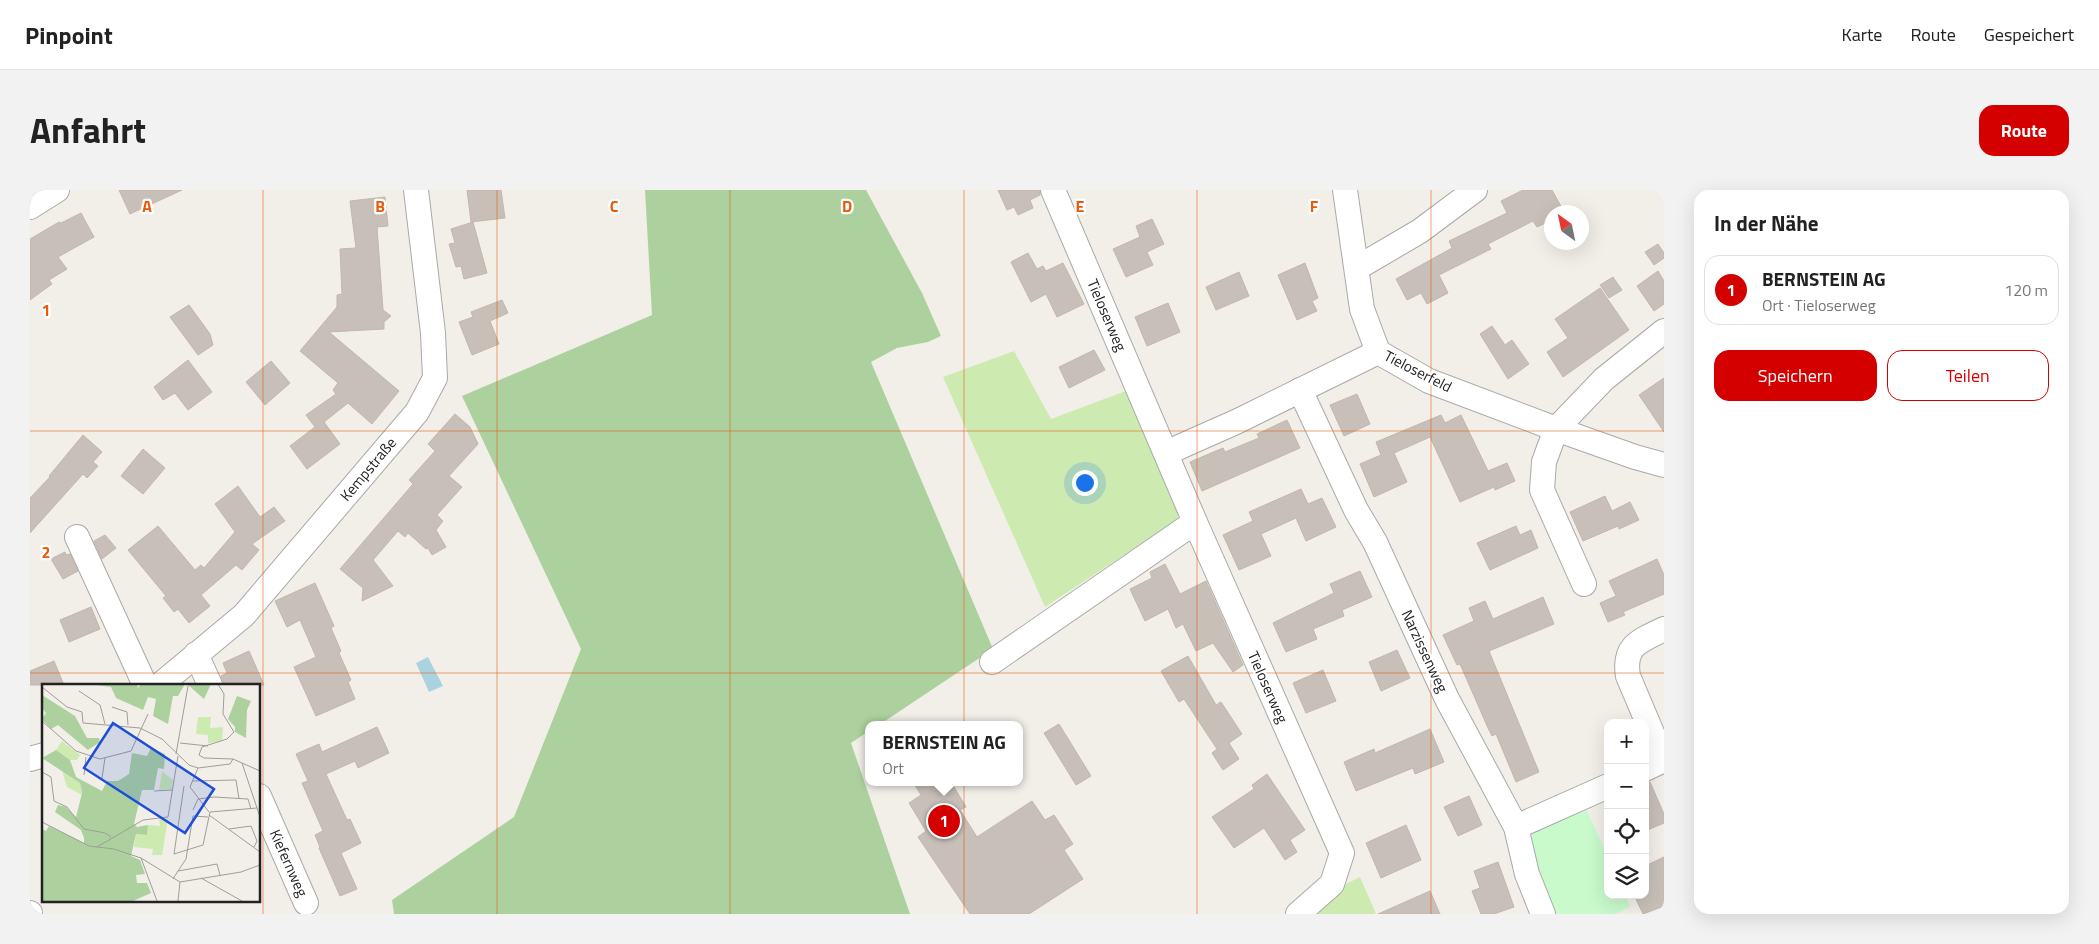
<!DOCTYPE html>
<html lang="de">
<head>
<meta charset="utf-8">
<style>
  :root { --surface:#fff; --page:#f2f2f2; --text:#222; --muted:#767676; --line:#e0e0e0; --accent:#d40000 }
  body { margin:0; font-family:"Titillium Web",sans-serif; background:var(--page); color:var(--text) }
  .controls { position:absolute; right:15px; bottom:15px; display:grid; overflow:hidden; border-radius:10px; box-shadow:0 5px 20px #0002 }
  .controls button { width:45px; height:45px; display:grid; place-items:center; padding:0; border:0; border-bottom:1px solid var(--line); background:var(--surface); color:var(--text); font:25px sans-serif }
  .compass { position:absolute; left:1514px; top:15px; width:45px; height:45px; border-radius:50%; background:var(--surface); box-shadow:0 5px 20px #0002; rotate:327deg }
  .you { position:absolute; left:1054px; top:292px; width:18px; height:18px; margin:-12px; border:4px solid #fff; border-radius:50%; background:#1a73e8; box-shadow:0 0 0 8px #1a73e833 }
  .badge { display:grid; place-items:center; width:32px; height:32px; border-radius:50%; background:var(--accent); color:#fff; font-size:16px; font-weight:700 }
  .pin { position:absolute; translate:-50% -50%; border:2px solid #fff; box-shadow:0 1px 5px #0006 }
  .popup { position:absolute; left:835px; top:531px; width:158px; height:65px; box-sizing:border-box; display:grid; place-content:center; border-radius:10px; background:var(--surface); filter:drop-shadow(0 1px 4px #0005); font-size:16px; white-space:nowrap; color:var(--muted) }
  .popup b { font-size:19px; color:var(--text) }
  .popup::after { content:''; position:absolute; left:50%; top:100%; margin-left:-10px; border:10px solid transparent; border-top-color:var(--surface) }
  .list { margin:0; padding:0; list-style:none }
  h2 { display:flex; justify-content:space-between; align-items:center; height:65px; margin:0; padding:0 20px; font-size:21px }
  h2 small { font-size:16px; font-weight:400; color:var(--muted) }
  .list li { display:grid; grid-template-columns:32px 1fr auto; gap:15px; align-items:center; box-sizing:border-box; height:70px; margin:0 10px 10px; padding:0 10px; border:1px solid var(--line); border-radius:15px }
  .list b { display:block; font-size:19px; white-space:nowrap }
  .list p { margin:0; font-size:16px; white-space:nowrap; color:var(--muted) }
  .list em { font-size:16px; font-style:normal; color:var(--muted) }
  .actions { display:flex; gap:10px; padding:15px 20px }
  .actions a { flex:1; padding:11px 0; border:1px solid var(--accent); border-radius:15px; text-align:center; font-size:18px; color:var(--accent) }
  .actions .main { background:var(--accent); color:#fff }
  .icon { flex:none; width:28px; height:28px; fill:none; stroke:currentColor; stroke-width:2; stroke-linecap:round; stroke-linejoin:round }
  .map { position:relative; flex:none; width:1634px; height:724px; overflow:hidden; border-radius:15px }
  header { display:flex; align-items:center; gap:30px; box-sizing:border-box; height:70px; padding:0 25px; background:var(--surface); border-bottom:1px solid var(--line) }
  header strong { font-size:24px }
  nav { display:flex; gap:28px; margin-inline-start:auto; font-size:18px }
  .intro { display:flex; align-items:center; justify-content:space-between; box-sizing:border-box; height:120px; padding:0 30px }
  h1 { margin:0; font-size:35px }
  .button { padding:12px 22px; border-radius:15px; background:var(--accent); color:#fff; font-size:18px; font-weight:700 }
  main { display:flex; gap:30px; padding:0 30px }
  aside { flex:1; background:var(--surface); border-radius:15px; box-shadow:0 5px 20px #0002 }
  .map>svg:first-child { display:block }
  .grass { fill:#cdebb0 }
  .forest { fill:#add19e }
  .park { fill:#c8facc }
  .water { fill:#aad3df }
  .building { fill:#c7bfb8; stroke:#c4b6ab }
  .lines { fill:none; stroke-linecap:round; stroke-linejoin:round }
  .street-casing { stroke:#a9a9a9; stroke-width:26 }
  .street { stroke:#fff; stroke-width:24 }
  .grid { fill:none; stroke:#e8590c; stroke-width:1; stroke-opacity:0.55 }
  .labels { text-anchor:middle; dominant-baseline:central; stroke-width:4.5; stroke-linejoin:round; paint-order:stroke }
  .street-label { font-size:15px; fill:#222; stroke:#fff }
  .inset-road { fill:none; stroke:#9f9d99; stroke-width:1 }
  .view { fill:#1d4ed8; fill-opacity:0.15; stroke:#1d4ed8; stroke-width:2.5 }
  .inset-edge { fill:none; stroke:#222; stroke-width:2.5 }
  .grid-label { font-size:16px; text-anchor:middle; font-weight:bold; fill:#e8590c; stroke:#fff; stroke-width:4.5; stroke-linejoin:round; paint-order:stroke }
</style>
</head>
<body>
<header>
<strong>Pinpoint</strong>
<nav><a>Karte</a><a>Route</a><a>Gespeichert</a></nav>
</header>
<div class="intro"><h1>Anfahrt</h1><a class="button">Route</a></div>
<main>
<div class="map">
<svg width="1634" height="724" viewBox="0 0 1634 724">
  <rect width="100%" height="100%" fill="#f2efe9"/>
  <g class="grass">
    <polygon points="984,161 1021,229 1101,199 1150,318 1147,330 1015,417 913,187"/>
    <polygon points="1330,687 1346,724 1275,724 1304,700"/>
  </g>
  <polygon class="forest" points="615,0 836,0 892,103 911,146 898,152 867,158 841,172 963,459 849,535 839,535 839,541 821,553 880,724 364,724 362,710 484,627 551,459 432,206 622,125"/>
  <polygon class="park" points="1543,621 1550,623 1557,621 1578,667 1578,705 1595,705 1600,717 1585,724 1521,724 1499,651 1504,639"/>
  <polygon class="water" points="398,467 413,496 399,502 386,473"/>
  <g class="building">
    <polygon points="89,0 152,0 100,24"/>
    <polygon points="437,0 471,0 475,28 441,32"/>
    <polygon points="968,0 1010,0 1010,5 1000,10 1003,18 988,25 984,17 977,20"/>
    <polygon points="1493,0 1522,0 1534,22 1522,22 1522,30 1507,37 1503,31 1458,54 1461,59 1409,85 1418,103 1397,114 1391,103 1377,110 1366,89 1422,58 1419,51 1477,23 1471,11"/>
    <polygon points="355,7 358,36 347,37 353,120 361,126 354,132 354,139 299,142 369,201 342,234 318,213 294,232 310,254 277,279 260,256 285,237 276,225 306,204 303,200 308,193 270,161 307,117 307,105 312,104 310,59 326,58 320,11"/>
    <polygon points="51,23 64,47 28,67 37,79 19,90 22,94 0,110 0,49 29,32 31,33"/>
    <polygon points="1122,29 1134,54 1117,62 1123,75 1096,87 1083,59 1110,47 1106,36"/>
    <polygon points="443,32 457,83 434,89 431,76 426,77 419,54 425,53 421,39"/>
    <polygon points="1628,54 1634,63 1634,68 1624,75 1615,62"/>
    <polygon points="998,63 1007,79 1013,76 1016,81 1033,73 1054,114 1027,127 1016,104 1001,112 981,72"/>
    <polygon points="1275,73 1288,108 1282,111 1287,121 1267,130 1248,85"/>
    <polygon points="1628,81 1634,91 1634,114 1624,121 1607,96"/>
    <polygon points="1209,82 1219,106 1186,120 1176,97"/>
    <polygon points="1583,87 1592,100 1579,108 1570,95"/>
    <polygon points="1570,98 1599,140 1533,187 1517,162 1538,148 1525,129"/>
    <polygon points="472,110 478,123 460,131 469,154 442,165 429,132 443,127 441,122"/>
    <polygon points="1138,113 1150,142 1117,156 1105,127"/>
    <polygon points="159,115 180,144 183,155 168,165 140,127"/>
    <polygon points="1462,136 1475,155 1482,150 1499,174 1478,189 1450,144"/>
    <polygon points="1064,160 1075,180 1039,198 1029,177"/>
    <polygon points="158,170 182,202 158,220 145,203 133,210 124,197"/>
    <polygon points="241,171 260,193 235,215 216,192"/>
    <polygon points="1634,188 1634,242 1609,205"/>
    <polygon points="1327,204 1340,234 1314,246 1300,215"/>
    <polygon points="425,224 440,237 448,254 419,286 432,297 407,325 413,331 406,340 416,357 402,365 398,358 396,359 378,343 375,347 368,341 343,370 363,396 332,411 333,398 310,379 383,294 379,290 405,261 398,254"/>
    <polygon points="1411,225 1415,233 1431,225 1458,281 1477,273 1485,291 1465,300 1464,297 1430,312 1400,247 1364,263 1377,292 1344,307 1330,274 1351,265 1346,252"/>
    <polygon points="1257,230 1270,258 1172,301 1160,272 1193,258 1195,262 1229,248 1227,244"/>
    <polygon points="53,245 72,262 63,272 68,276 57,288 53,284 0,343 0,308 20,287 19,286"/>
    <polygon points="113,259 135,278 113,304 91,286"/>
    <polygon points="208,296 230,327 244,317 255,331 222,354 229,360 212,380 206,375 171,405 180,416 159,433 148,419 144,422 133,408 136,406 98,360 128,336 165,380 171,375 174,378 205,342 185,314"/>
    <polygon points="1271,299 1278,314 1292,308 1306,337 1276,351 1266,328 1231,344 1241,366 1209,380 1193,345 1223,331 1219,322"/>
    <polygon points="1575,306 1582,321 1600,312 1609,330 1589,339 1588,336 1553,351 1540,322"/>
    <polygon points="1486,336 1490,345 1501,340 1508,358 1460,380 1447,353"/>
    <polygon points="75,345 86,358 72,369 64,351"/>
    <polygon points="35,362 36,365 40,364 48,381 33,389 21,369"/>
    <polygon points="1627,369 1634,385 1634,404 1593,422 1595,425 1578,432 1570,413 1586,406 1579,391"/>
    <polygon points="1135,374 1150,404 1176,391 1213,475 1203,482 1183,453 1166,461 1153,434 1146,438 1138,419 1115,431 1100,399 1122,388 1120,382"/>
    <polygon points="1330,381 1342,407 1312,420 1314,426 1283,439 1287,449 1256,462 1243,433 1304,403 1300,394"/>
    <polygon points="285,393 304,436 301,438 311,461 309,463 321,490 318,492 325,509 286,526 264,477 286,467 270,430 257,437 245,411"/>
    <polygon points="1513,407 1524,434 1459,461 1509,582 1486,592 1466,544 1462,546 1458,538 1430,474 1427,475 1413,445 1444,431 1439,418 1455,411 1463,429"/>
    <polygon points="61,417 70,439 39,452 30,430"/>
    <polygon points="1367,460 1380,488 1351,501 1339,472"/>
    <polygon points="219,461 234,495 194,495 191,486 197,483 193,473"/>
    <polygon points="1158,466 1186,515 1191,512 1212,544 1199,553 1209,569 1193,580 1182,563 1187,559 1154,509 1149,512 1131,481"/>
    <polygon points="24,471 34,495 0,495 0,481"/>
    <polygon points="1293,480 1306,511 1276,523 1263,493"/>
    <polygon points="1029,534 1061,586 1046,595 1014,543"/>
    <polygon points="347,537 359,563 328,578 325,571 296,584 317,630 320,629 331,653 311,663 327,699 310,706 289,658 290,657 285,645 293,641 272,593 278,591 266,564 289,554 292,562"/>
    <polygon points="1400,539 1414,572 1385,584 1383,578 1326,601 1314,572 1344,559 1345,563"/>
    <polygon points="1237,584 1275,640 1260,650 1267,662 1255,670 1234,638 1204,658 1182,627 1224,599 1222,595"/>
    <polygon points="883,592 921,592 936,617 930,620 947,647 1002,611 1015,630 1024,625 1043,654 1034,660 1053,689 999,724 940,724 888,647 896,641 879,613 891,605"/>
    <polygon points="1620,592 1634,624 1634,633 1615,641 1615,593"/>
    <polygon points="1439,606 1452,635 1428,646 1414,617"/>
    <polygon points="1376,635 1391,670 1351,688 1336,653"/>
    <polygon points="1634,667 1634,716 1613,724 1604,705 1615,705 1615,676"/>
    <polygon points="1468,672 1484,717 1464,724 1451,724 1442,701 1450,698 1444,681"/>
    <polygon points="1400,701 1410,724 1348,724"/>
  </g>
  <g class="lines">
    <g class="street-casing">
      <g id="street">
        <polyline points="1023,0 1165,332 1312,663 1302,694 1268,724"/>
        <polyline points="1315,0 1332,119 1348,162 1399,191 1526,239 1605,267 1634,275"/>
        <polyline points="0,17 27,0"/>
        <polyline points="1327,78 1390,41 1445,0"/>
        <polyline points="1270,200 1326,320 1345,352 1417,509 1486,637 1497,684 1513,724"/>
        <polyline points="1136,263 1208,231 1348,162"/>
        <polyline points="47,347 115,495"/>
        <polyline points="1554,394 1512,300 1514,272 1526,239 1574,189 1634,141"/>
        <path d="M1634,439C1609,451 1593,456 1598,486L1634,571"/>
        <polyline points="166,464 180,495"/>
        <polyline points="962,472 1165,332"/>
        <polyline points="130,495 214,425 387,222 405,188 403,143 386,0"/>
        <polyline points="0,569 14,565"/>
        <polyline points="1615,579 1634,570"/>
        <polyline points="229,606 276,713"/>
        <polyline points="1486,637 1578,596"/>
        <polyline points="0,723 0,724"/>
      </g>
    </g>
    <use href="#street" class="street"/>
  </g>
  <path class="grid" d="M233,0V724M467,0V724M700,0V724M934,0V724M1167,0V724M1401,0V724M0,241H1634M0,483H1634"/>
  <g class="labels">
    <g class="street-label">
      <text transform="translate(1077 125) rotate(67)">Tieloserweg</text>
      <text transform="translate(1388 181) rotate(27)">Tieloserfeld</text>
      <text transform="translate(338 279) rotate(-50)">Kempstraße</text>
      <text transform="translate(1395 461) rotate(65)">Narzissenweg</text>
      <text transform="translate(1238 497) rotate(66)">Tieloserweg</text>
      <text transform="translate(259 673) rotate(66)">Kiefernweg</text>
    </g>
  </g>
  <g transform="translate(12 494)">
    <rect width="218" height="218" fill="#f2efe9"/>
    <path d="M156,33H169L168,44L181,43L180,57L166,59V51L154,50ZM20,57L38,71L35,76H28L14,66ZM20,87L38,99L40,111L25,103ZM120,87L131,96L130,105L117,106ZM117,135H126L120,171H110L111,165L92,163L94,150L105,151L106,141L118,142Z" fill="#cdebb0"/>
    <path d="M47,0H95L96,4L99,0H143L136,12H131L126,40L111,32L114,15L106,13L101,26L74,14L69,3ZM145,0H169L162,15ZM0,11L33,32L45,54H57L58,58L46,66L16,41L9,45L0,35L4,29L0,24ZM195,12L209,17L205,26L204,54L193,48V43L186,35ZM109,64L123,70L122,85L116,84L112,106H100L92,140L95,143L106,141L105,151L94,150L89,172L98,176L103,190L94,191L95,199H105L109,209L91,217H0V145L4,147L7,142L42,159V154L39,146L13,128L16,121L24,123L34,133L40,109L38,99L0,74L14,66L28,76L34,93L60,107L65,97H76L87,90L90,69L105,72Z" fill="#add19e"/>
    <path class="inset-road" d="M176,0L182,10L181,30L192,48L185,55L160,63L157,71L162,74L191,75L218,87M0,3L25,23L40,28L41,39L98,44L120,55L147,81L156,84L188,80L191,75M37,7L58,21L63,40M70,23L85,28L86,41M0,37L34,67L58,75L89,67L106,30M138,59L166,62M134,70L146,2M200,79L218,133M156,84L148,103L167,128M0,88L9,93L12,117L25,123L42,145L63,149L69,153M42,91L44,73M60,94L63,74M150,97L194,96L197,115M142,102L132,170L161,161L168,128L215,124M112,107L130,106M151,126L156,115L172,113L206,115L209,125M167,131L218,168M0,138L47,162L72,165L99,174L138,198L199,188L218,181M187,145L209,142L215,157L212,163M55,163L101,136L126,133L136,72M99,174L115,217M136,187L144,175L151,132L166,133M159,194L200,217M131,195L136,187L175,180L178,191M136,217L138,198"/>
    <path class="view" d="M71,39L172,105L143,149L42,84Z"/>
    <rect width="218" height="218" class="inset-edge"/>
  </g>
  <g class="grid-label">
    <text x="117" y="22">A</text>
    <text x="350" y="22">B</text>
    <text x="584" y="22">C</text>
    <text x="817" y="22">D</text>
    <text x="1050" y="22">E</text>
    <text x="1284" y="22">F</text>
    <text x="16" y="126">1</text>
    <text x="16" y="368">2</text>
  </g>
</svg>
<div class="controls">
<button>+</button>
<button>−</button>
<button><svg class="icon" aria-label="locate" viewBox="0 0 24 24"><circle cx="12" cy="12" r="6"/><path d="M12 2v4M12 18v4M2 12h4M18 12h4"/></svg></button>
<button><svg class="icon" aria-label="layers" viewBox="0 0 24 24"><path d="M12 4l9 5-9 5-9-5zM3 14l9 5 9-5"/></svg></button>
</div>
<svg class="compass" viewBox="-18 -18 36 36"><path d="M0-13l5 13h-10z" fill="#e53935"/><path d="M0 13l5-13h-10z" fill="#767676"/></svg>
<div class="you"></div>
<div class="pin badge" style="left:914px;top:631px">1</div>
<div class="popup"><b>BERNSTEIN AG</b>Ort</div>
</div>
<aside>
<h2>In der Nähe<small></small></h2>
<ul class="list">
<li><span class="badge">1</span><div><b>BERNSTEIN AG</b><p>Ort · Tieloserweg</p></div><em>120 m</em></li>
</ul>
<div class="actions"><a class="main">Speichern</a><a>Teilen</a></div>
</aside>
</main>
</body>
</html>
